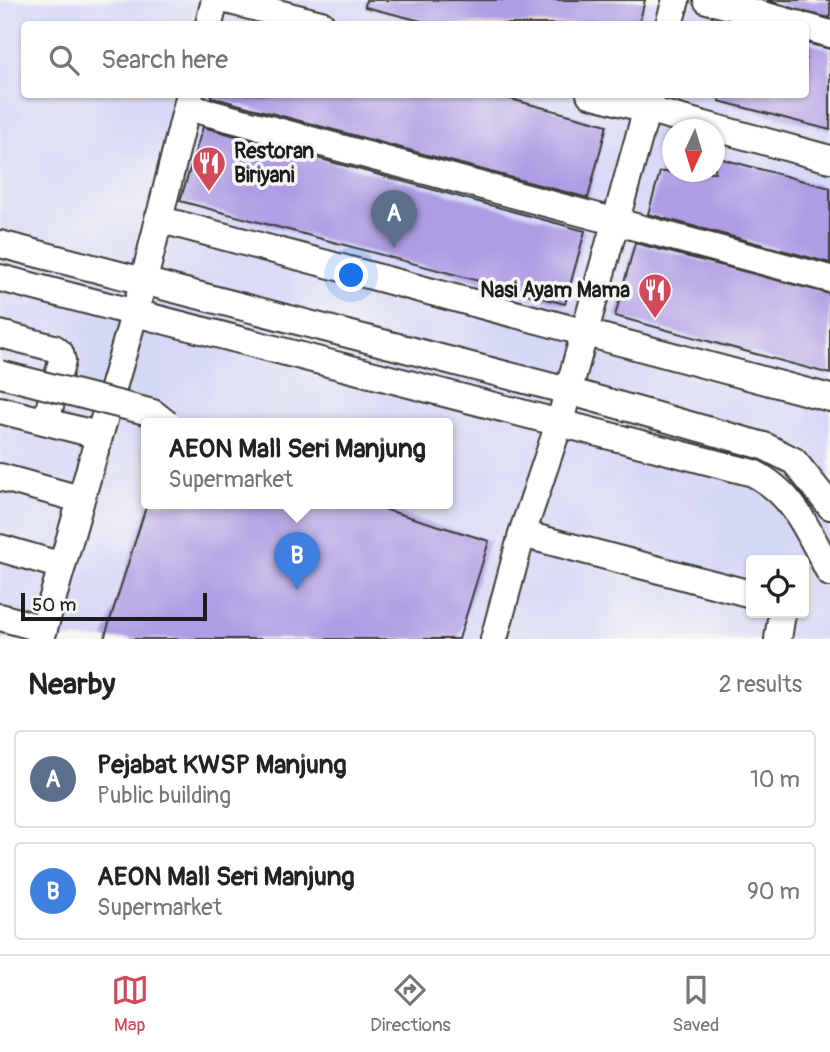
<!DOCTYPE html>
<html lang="en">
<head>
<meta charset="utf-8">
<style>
  :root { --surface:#fff; --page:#f2f2f2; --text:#222; --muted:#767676; --line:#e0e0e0; --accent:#d1495b }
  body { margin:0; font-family:Pangolin,sans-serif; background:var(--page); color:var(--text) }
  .controls { position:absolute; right:21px; bottom:21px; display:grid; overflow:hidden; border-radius:7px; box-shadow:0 2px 5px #0004 }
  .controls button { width:63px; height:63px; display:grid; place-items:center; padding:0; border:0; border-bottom:2px solid var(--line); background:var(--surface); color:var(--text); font:35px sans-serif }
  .compass { position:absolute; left:662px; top:119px; width:63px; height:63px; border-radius:50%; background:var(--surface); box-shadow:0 2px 5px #0004; rotate:184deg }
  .scale { position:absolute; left:21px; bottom:18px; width:186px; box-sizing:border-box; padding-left:7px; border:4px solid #1c1c1c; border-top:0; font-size:19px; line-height:24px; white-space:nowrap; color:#1c1c1c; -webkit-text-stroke:5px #f6f6f2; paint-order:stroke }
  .you { position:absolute; left:352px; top:276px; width:24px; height:24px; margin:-18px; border:5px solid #fff; border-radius:50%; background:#1a73e8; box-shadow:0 0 0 10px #1a73e833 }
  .badge { display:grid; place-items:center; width:46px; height:46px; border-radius:50%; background:var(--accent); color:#fff; font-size:23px; font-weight:700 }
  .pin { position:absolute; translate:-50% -58px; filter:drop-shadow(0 2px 4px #0008) }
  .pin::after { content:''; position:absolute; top:37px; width:24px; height:21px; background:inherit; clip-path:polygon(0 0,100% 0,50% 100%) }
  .popup { position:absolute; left:141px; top:418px; width:312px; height:91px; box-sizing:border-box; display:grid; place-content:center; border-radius:7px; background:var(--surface); filter:drop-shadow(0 2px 5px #0005); font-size:23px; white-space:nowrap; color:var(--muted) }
  .popup b { font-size:26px; color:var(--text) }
  .popup::after { content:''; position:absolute; left:50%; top:100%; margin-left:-14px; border:14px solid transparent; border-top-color:var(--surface) }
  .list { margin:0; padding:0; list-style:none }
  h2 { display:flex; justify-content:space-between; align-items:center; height:91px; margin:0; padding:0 28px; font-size:30px }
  h2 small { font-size:23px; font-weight:400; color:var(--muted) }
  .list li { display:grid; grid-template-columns:46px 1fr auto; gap:21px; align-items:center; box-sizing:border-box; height:98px; margin:0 14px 14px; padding:0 14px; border:2px solid var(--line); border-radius:7px }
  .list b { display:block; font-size:26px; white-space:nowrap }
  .list p { margin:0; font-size:23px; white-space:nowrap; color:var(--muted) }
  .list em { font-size:23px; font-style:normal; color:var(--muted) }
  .icon { flex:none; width:38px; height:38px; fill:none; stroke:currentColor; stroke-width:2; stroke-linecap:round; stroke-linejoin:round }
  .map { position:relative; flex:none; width:830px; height:639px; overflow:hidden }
  .search { position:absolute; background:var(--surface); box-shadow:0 2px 5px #0004; left:21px; right:21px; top:21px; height:77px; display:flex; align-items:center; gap:18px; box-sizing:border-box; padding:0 24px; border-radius:7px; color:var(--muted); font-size:26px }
  .sheet { height:315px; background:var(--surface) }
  nav { display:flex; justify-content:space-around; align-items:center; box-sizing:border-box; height:98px; border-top:2px solid var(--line); background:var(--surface); font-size:19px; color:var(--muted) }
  nav a { display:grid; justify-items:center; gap:4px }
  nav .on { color:var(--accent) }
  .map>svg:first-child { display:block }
  .built { fill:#d6d8f8; fill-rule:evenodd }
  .building { fill:#ae9de4 }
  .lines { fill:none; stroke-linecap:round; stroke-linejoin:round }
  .minor-casing { stroke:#3b3a36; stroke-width:30 }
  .minor { stroke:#fff; stroke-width:26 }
  .minor-bridge-casing { stroke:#3b3a36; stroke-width:30; stroke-linecap:butt }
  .minor-bridge { stroke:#fff; stroke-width:26 }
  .labels { text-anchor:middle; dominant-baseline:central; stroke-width:7; stroke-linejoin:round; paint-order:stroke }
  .poi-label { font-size:21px; font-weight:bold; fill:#1c1c1c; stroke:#f6f6f2; text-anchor:start }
</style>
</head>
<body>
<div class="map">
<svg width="830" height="639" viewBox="0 0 830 639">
  <rect width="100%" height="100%" fill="#f6f6f2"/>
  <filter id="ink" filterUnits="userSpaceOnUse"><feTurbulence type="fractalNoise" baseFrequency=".0143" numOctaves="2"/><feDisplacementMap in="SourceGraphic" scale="14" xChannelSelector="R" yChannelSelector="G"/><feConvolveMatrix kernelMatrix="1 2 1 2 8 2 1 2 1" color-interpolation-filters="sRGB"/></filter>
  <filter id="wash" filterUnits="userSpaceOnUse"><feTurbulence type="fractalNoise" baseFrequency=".00686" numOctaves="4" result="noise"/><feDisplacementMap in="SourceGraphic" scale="28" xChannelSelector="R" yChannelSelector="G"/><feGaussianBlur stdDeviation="1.57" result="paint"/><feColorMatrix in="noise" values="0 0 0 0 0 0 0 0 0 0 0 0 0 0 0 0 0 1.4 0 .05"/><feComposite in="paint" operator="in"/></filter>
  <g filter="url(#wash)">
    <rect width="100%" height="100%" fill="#ebe6cb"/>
    <path class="built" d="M0,0H830V639H0ZM24,24H806V94H24ZM672,130H714V172H672ZM146,424H448V504H146ZM751,560H804V613H751Z"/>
    <g id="blocks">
      <g class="building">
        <polygon points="366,0 645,0 639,24 433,24 365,7"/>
        <polygon points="767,0 830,0 830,18 805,12"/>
        <polygon points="806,43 830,49 830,130 719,101 720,94 806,94"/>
        <polygon points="212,94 492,94 607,125 588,198 211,97"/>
        <polygon points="203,127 585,231 565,304 180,201"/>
        <polygon points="715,157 830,188 830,263 648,214 660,172 715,172"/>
        <polygon points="635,243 830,294 830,374 615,316"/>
        <polygon points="147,504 367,504 489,541 459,639 104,639"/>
      </g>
    </g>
  </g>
  <g filter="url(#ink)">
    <use href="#blocks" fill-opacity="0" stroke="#3b3a36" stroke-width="2"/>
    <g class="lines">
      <g class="minor-casing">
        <g id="minor">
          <polyline points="226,0 321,24"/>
          <polyline points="707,0 796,24"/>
          <polyline points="209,24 215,0"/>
          <polyline points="669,24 676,0"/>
          <polyline points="806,27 830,34"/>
          <polyline points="590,94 830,159"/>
          <polyline points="187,107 830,279"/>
          <polyline points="158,219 830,398"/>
          <polyline points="0,244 568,391 764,446 794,461 830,506"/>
          <path d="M0,278L753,473C795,494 809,533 830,573"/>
          <polyline points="0,334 54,348 60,353 62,361 46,421"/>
          <polyline points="0,410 98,435"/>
          <polyline points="0,477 80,499"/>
          <polyline points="522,534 751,594"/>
          <polyline points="0,548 62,566"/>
          <polyline points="0,617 44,629"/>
          <polyline points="41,639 144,280 190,94"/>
          <polyline points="494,639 522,534 560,421 651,94"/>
          <polyline points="778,639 782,613"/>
        </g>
      </g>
      <use href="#minor" class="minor"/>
      <g class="minor-bridge-casing">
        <polyline id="minor-bridge" points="0,374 153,413 167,424"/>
      </g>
      <use href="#minor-bridge" class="minor-bridge"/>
    </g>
  </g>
  <defs>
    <g id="restaurant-pin" transform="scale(1.75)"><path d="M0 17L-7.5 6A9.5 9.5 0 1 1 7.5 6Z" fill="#d1495b" stroke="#f6f6f2"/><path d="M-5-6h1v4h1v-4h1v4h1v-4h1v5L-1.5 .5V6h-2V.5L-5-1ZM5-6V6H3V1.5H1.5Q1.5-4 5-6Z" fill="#fff"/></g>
  </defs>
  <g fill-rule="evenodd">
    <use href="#restaurant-pin" x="209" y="163"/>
    <use href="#restaurant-pin" x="655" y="290"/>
  </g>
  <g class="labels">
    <g class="poi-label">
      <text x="234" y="151">Restoran<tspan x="234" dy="24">Biriyani</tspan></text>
      <text x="630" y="290" text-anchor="end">Nasi Ayam Mama</text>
    </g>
  </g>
</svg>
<div class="controls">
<button><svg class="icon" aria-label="locate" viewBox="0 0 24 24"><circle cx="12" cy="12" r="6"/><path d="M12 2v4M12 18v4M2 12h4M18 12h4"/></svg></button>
</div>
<svg class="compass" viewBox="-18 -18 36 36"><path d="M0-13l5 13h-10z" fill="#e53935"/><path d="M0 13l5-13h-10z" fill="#767676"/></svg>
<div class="scale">50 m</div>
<div class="you"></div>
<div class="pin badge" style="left:394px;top:248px;background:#5c6f8a">A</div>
<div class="pin badge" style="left:297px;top:590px;background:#3f7fe0">B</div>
<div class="popup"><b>AEON Mall Seri Manjung</b>Supermarket</div>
<div class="search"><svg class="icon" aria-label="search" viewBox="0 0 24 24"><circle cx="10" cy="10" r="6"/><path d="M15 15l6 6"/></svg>Search here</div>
</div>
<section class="sheet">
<h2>Nearby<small>2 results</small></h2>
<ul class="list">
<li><span class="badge" style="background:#5c6f8a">A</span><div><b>Pejabat KWSP Manjung</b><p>Public building</p></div><em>10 m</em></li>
<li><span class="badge" style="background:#3f7fe0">B</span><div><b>AEON Mall Seri Manjung</b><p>Supermarket</p></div><em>90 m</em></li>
</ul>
</section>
<nav>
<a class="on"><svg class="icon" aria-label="map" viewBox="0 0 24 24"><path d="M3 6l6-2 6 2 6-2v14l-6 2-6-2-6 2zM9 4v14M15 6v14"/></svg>Map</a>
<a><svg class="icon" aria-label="directions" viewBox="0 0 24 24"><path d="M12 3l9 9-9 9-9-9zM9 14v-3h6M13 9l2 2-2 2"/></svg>Directions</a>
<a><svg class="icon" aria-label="saved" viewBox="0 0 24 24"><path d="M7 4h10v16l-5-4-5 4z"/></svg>Saved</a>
</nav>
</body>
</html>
